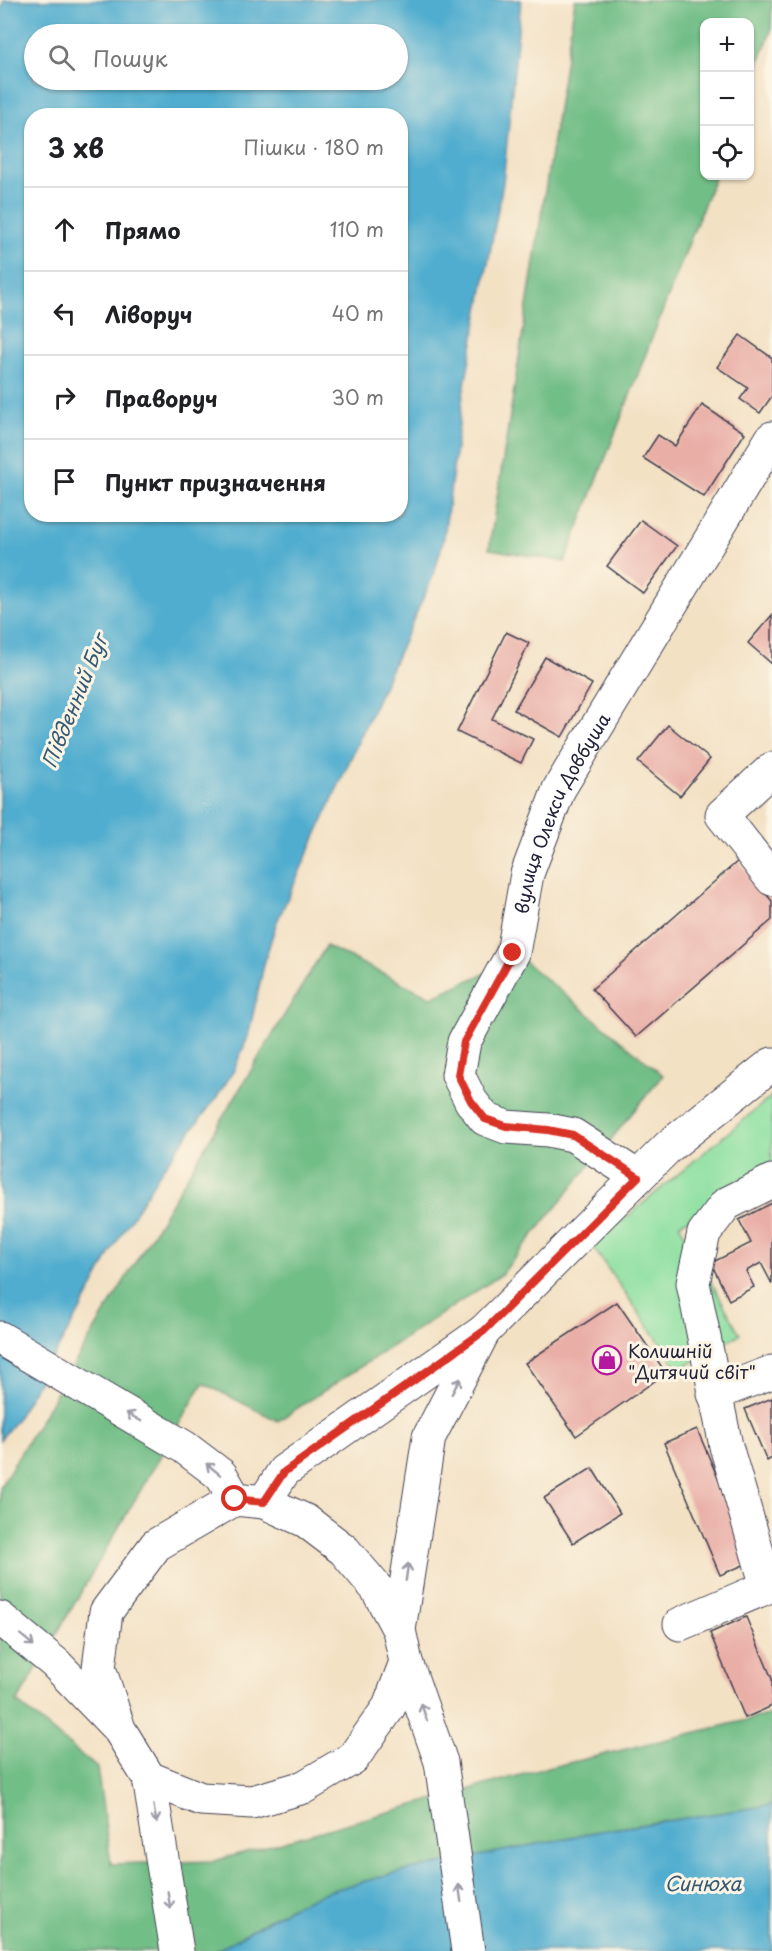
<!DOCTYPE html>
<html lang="uk">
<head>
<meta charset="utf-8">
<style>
  :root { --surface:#fff; --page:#f6f6f6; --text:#202124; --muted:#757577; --line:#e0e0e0 }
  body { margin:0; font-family:"Playpen Sans",sans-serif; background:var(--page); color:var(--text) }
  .controls { position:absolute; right:18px; top:18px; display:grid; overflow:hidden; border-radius:12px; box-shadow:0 2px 4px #0004 }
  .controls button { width:54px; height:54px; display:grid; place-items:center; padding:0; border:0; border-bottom:2px solid var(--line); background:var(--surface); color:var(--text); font:30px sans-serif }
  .stop { position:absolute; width:18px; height:18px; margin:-14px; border:4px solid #d93025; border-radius:50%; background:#fff }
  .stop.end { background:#d93025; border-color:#fff; box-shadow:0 2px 6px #0008 }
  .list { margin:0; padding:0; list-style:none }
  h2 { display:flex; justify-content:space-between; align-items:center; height:78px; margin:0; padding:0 24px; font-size:26px }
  h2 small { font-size:20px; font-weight:400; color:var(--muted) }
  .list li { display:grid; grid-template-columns:39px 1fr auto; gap:18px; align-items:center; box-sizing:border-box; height:84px; padding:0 24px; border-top:2px solid var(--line) }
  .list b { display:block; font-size:22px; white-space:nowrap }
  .list em { font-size:20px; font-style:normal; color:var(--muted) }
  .icon { flex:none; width:33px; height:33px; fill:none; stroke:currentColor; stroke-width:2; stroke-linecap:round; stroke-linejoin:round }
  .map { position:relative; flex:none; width:772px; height:1951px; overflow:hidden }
  .search { position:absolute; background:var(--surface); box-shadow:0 2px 4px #0004; left:24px; top:24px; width:384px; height:66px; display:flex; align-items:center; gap:15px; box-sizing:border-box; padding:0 21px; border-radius:33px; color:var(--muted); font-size:22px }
  .panel { position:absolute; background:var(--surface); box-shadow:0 2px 4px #0004; left:24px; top:108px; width:384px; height:414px; border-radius:24px }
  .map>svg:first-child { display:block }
  .green { fill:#8de0a1; stroke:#58816e; stroke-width:1.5 }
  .forest { fill:#72be87; stroke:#4a7061; stroke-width:1.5 }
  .water { fill:#51adcf; stroke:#3a6885; stroke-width:1.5; fill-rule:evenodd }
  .building { fill:#e9afa7 }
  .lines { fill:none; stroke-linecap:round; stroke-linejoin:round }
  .minor-casing { stroke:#413f50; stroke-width:35 }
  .major-casing { stroke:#413f50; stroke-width:35 }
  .minor { stroke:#fff; stroke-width:33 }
  .major { stroke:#fff; stroke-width:33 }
  .oneway { stroke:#9c9ca7 }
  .route { stroke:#d93025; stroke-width:8 }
  .labels { text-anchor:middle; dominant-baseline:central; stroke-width:6; stroke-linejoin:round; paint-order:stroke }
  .street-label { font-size:18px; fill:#22223b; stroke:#fcf5e5 }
  .poi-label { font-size:18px; fill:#22223b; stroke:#fcf5e5; text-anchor:start }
  .water-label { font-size:20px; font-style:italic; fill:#355a76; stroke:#fcf5e5 }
</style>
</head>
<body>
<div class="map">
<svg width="772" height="1951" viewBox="0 0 772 1951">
  <rect width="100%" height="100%" fill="#fcf5e5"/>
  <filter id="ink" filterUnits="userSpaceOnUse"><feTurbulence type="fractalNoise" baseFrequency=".0167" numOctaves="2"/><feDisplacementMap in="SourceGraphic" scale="12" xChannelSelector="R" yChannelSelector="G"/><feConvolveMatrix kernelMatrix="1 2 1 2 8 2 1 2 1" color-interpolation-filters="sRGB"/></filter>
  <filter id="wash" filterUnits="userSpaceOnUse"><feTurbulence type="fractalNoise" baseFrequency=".008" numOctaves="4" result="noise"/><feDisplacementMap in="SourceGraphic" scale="24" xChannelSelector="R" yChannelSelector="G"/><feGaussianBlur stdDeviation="1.35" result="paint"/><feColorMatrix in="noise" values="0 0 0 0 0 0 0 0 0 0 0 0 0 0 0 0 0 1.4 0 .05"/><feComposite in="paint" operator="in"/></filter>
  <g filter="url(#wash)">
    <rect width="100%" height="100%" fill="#f3e1c4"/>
    <polygon class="green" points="772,1096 772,1172 679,1224 740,1334 679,1370 592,1246"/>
    <g class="forest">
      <polygon points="575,0 772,0 771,31 750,86 750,22 704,22 704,176 715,176 565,562 489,549"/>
      <polygon points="326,946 431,997 520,958 663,1075 501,1275 278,1421 203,1383 17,1702 97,1768 111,1864 214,1861 535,1771 772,1714 772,1805 600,1831 391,1874 326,1892 291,1907 216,1951 0,1951 0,1487"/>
    </g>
    <g class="water">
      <path d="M4,0H521L503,183L463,395L444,537L434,574L276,924L265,960L248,1037L233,1072L217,1097L164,1166L116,1243L80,1311L16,1420L0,1440V12ZM34,34H398V80H34ZM32,116H400V514H32Z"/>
      <polygon points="772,1805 772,1951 216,1951 291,1907 326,1892 391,1874 600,1831"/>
    </g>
    <g id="blocks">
      <g class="building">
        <polygon points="740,335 772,358 772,396 760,413 740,399 748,388 717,367"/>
        <polygon points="702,405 745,433 704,497 643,458 658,435 675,446"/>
        <polygon points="641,520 677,546 643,593 607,566"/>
        <polygon points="772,615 772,664 748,643"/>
        <polygon points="506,632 529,643 492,719 533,739 521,763 457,732"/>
        <polygon points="545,657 592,684 562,737 514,710"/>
        <polygon points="668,725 710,759 680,796 638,762"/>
        <polygon points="738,861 772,901 772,920 636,1037 592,989"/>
        <polygon points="772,1203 772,1284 761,1263 746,1271 754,1287 729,1300 711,1263 751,1243 739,1220"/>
        <polygon points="617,1302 666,1373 576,1436 525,1363"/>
        <polygon points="772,1398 772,1458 767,1461 745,1409"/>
        <polygon points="697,1429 753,1561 720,1575 664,1443"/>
        <polygon points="592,1468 620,1513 573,1543 544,1498"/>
        <polygon points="746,1617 772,1679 772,1706 745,1718 710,1633"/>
      </g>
    </g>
  </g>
  <g filter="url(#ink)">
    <use href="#blocks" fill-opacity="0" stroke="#413f50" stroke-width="1.5"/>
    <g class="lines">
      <g class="minor-casing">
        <g id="minor">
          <polyline points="772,769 722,815 772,879"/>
          <path id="s1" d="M638,1177L573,1135L548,1130L506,1127L485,1119L471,1101L458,1075L464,1042L513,953L527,874L559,789L772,438"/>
          <polyline points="714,1394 772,1372"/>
          <polyline points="767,1586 726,1446 693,1283 704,1233 726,1204 772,1181"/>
          <polyline points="680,1624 772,1585"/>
        </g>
      </g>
      <g class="major-casing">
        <g id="major">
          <polyline points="0,1338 184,1447 221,1475 235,1499"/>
          <polyline points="264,1502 284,1471 484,1331 668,1147 772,1064"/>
          <polyline points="0,1618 55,1663 115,1725"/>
          <polyline points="399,1630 377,1589 344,1550 306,1521 264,1502 235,1499 156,1545 106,1612 99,1668 119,1729 149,1778 201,1799 252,1802 304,1787 353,1758 389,1707 406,1662 399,1630 429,1437 484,1331"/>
          <polyline points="406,1662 441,1762 468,1951"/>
          <polyline points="149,1778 177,1951"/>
        </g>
      </g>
      <use href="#minor" class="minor"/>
      <use href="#major" class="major"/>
    </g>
    <defs><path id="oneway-shaft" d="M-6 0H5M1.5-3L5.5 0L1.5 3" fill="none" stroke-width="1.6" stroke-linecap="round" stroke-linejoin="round" transform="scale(1.5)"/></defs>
    <g class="oneway">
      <use href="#oneway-shaft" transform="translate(456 1386) rotate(-62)"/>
      <use href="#oneway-shaft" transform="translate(134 1417) rotate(-150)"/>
      <use href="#oneway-shaft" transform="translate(213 1469) rotate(-141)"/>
      <use href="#oneway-shaft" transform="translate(407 1572) rotate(-82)"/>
      <use href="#oneway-shaft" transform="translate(27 1640) rotate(40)"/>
      <use href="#oneway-shaft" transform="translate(424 1712) rotate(-109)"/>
      <use href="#oneway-shaft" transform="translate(155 1814) rotate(80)"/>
      <use href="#oneway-shaft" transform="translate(460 1893) rotate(-98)"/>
      <use href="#oneway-shaft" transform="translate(169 1900) rotate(81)"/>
    </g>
  </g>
  <g class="lines" filter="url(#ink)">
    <polyline class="route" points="235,1499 264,1502 284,1472 484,1331 638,1177 573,1135 548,1130 506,1126 485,1119 471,1101 458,1075 464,1042 513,953"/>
  </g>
  <defs>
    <g id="shop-ring" transform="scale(1.5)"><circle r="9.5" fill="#fcf5e5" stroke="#b5179e" stroke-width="1.5"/><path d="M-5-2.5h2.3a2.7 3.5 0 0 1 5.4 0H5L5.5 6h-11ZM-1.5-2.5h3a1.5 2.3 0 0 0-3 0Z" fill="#b5179e"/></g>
  </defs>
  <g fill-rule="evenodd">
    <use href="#shop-ring" x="607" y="1360"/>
  </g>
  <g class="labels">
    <g class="street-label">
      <text stroke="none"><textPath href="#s1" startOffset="504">вулиця Олекси Довбуша</textPath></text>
    </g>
    <g class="poi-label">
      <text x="628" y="1350">Колишній<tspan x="628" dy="21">"Дитячий світ"</tspan></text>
    </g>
    <g class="water-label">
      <text transform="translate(74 701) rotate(-68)">Південний Буг</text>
      <text x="703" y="1883">Синюха</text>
    </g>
  </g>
</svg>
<div class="controls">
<button>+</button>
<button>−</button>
<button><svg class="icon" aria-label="locate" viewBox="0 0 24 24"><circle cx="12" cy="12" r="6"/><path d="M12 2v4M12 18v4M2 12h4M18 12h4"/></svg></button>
</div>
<div class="stop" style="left:235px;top:1499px"></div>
<div class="stop end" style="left:513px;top:953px"></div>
<div class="search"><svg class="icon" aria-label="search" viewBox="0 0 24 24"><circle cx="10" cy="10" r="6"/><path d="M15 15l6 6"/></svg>Пошук</div>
<section class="panel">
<h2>3 хв<small>Пішки · 180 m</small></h2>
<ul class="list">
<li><svg class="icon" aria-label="ahead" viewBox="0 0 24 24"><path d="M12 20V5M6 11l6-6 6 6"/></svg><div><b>Прямо</b></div><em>110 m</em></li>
<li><svg class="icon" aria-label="left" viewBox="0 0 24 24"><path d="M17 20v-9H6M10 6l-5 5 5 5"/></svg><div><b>Ліворуч</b></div><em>40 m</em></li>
<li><svg class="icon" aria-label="right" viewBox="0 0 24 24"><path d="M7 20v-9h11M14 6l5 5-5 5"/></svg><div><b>Праворуч</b></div><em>30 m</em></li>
<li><svg class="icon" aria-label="arrive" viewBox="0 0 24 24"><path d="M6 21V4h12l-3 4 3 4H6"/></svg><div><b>Пункт призначення</b></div></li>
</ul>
</section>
</div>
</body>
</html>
